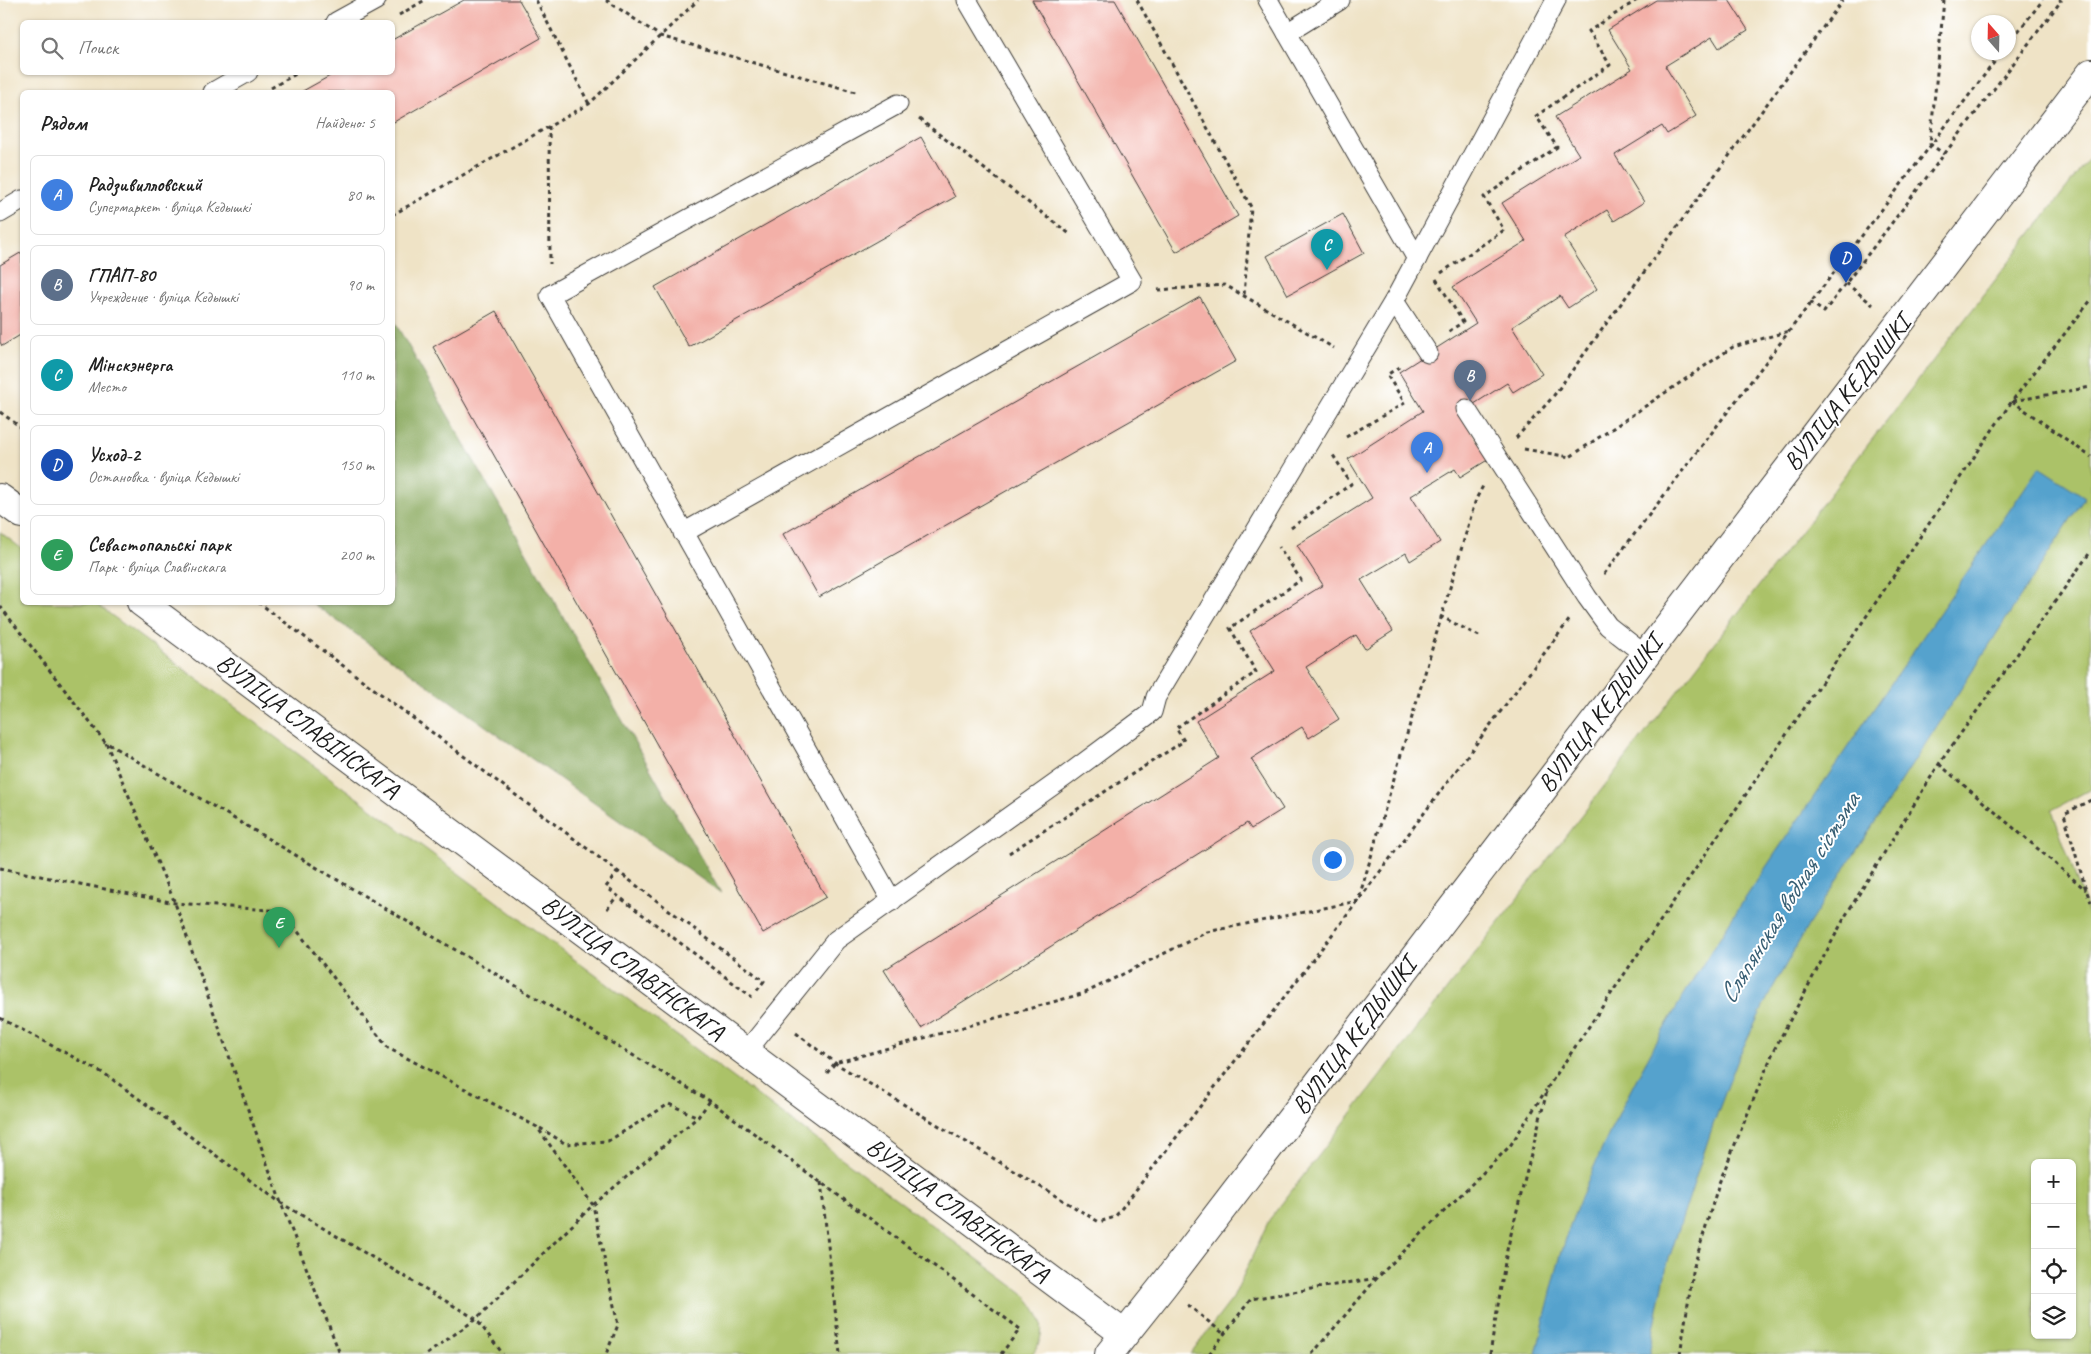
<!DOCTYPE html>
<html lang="ru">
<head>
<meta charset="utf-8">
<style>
  :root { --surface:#fff; --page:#f6f6f6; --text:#222; --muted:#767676; --line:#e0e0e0; --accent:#d93025 }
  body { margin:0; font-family:Caveat,sans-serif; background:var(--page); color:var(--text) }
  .controls { position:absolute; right:15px; bottom:15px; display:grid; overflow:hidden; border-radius:8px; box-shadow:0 1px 4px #0004 }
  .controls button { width:45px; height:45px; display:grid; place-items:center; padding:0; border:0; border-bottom:1px solid var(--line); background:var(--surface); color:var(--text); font:25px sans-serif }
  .compass { position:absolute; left:1971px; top:15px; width:45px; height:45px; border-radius:50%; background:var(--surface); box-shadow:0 1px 4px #0004; rotate:340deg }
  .you { position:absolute; left:1332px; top:859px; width:18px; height:18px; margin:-12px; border:4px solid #fff; border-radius:50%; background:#1a73e8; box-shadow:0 0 0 8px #1a73e833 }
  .badge { display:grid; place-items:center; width:32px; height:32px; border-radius:50%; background:var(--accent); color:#fff; font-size:16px; font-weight:700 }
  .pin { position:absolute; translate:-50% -41px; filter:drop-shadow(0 1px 2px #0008) }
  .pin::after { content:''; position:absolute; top:26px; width:18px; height:15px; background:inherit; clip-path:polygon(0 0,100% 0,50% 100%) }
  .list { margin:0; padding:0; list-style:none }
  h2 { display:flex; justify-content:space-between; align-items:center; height:65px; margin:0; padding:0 20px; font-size:21px }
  h2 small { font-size:16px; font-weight:400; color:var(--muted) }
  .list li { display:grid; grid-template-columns:32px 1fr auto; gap:15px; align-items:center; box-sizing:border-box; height:80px; margin:0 10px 10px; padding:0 10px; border:1px solid var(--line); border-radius:8px }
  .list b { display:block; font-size:19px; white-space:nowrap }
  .list p { margin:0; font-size:16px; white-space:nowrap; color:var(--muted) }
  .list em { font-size:16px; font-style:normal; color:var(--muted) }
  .icon { flex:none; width:28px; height:28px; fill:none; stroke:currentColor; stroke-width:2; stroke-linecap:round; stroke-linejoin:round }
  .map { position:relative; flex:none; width:2091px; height:1354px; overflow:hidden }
  .search { position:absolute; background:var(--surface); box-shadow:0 1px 4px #0004; left:20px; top:20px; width:375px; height:55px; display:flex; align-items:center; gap:12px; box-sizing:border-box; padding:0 18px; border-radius:8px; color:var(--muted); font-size:19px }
  .panel { position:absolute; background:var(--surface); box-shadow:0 1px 4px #0004; left:20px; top:90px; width:375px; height:515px; border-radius:8px }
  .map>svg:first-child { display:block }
  .green { fill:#abc267; stroke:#646f42; fill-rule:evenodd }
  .forest { fill:#88a85c; stroke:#52623c }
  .water { fill:#54a2cd; stroke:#385f74 }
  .building { fill:#f3b0a8 }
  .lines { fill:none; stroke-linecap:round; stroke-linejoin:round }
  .service-casing { stroke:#3c3a36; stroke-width:21 }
  .tertiary-casing { stroke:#3c3a36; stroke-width:30 }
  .path { stroke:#3c3a36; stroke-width:3; stroke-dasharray:4 4; stroke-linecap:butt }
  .service { stroke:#fff; stroke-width:19 }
  .tertiary { stroke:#fff; stroke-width:28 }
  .labels { text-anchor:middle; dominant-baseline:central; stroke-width:4; stroke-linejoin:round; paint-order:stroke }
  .street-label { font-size:25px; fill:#1c1c1c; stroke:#fff }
  .water-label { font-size:26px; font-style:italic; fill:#385f74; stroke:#fff }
</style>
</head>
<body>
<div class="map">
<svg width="2091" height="1354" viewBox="0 0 2091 1354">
  <rect width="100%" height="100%" fill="#fff"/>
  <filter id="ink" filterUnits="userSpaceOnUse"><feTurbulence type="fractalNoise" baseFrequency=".02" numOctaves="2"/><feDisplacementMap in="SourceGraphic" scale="10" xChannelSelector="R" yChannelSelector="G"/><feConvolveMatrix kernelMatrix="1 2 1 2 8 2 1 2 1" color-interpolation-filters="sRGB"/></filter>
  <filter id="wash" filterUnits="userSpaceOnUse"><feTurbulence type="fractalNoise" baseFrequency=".0096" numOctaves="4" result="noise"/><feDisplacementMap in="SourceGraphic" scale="20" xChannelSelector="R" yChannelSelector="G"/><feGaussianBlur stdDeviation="1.12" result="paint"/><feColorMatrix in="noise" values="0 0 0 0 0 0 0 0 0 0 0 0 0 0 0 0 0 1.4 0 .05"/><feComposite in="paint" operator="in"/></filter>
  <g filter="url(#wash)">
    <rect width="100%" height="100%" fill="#efe3c6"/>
    <g class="green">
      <path d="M2091,156V789L2052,810L2091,921V1354H1190L1233,1298L1269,1220ZM2035,1163H2072V1335H2035Z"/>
      <path d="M0,532L22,549V602L95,603L1023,1293C1041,1312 1049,1330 1033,1354H0Z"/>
    </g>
    <polygon class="forest" points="393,319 721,893 312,603 392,602"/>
    <path class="water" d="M2039,467L2085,497L1809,924L1771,991L1739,1056L1713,1125L1667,1265L1649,1354H1536C1548,1306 1558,1256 1576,1210C1635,1059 1724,928 1815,795C1889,686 1964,577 2039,467Z"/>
    <g id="blocks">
      <g class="building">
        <polygon points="464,0 519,0 541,38 392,123 392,92 301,92 337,72 392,72 392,40"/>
        <polygon points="1032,0 1115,0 1238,216 1176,252"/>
        <polygon points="1656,0 1729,0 1748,30 1719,48 1712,37 1665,66 1696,116 1667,134 1662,126 1615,155 1644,202 1614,221 1607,210 1564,237 1597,289 1568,308 1560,296 1512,327 1542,374 1513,392 1507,383 1460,413 1489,459 1460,477 1455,469 1411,496 1440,542 1410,561 1406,553 1361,580 1393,631 1365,649 1356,635 1306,667 1339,719 1309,738 1302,727 1251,759 1283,809 1251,829 1247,823 921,1028 884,970 1219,758 1196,721 1275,671 1250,631 1323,585 1297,545 1372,498 1348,459 1423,411 1399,372 1476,323 1453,287 1526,241 1502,203 1579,155 1555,117 1632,69 1608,30"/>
        <polygon points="921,137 955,197 689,347 655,287"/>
        <polygon points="1343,214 1364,253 1288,295 1267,256"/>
        <polygon points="22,252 22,334 2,346 0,342 0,265"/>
        <polygon points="1200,297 1236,361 819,597 783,534"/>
        <polygon points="496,311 826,897 763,933 433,347"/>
      </g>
    </g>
  </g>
  <g filter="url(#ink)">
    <use href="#blocks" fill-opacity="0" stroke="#3c3a36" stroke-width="1"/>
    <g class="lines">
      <g class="service-casing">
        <g id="service">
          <polyline points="1268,0 1417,259"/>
          <polyline points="336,22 376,0"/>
          <polyline points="1287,33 1340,0"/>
          <polyline points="213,92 248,72"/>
          <polyline points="0,213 22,200"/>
          <polyline points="1394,301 1428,353"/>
          <polyline points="1466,409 1587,597 1608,626 1645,655"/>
          <polyline points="683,533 1132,281 967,0"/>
          <polyline points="892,901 550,295 898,104"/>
          <polyline points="746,1052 836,940 1066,776 1152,712 1156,697 1394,301 1556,0"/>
        </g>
      </g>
      <g class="tertiary-casing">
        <g id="tertiary">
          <polyline points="0,498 22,514"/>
          <polyline points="141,602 1124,1334"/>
          <polyline points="1109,1354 1163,1286 2091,73"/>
        </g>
      </g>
      <g class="path">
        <polyline points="536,0 589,104"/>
        <polyline points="606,0 660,36 859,93"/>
        <polyline points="1137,0 1251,207 1244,296"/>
        <polyline points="1944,0 1930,144 1944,154"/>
        <polyline points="399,15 425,0"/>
        <polyline points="2008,44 2043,0"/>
        <polyline points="271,88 299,72"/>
        <polyline points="919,119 1071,235"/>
        <polyline points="549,126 550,264"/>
        <polyline points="392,215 589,104 698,0"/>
        <polyline points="1441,273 1504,230 1484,197 1557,147 1536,116 1610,65 1589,31 1637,0"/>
        <polyline points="1436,279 1463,322 1448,332"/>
        <polyline points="1846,283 1873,305"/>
        <polyline points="1158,290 1225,285 1334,348"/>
        <polyline points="1810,302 1824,312 2061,1 2059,0"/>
        <polyline points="2012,401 2091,457"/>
        <polyline points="2013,401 2091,387"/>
        <polyline points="0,412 22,428"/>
        <polyline points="1346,437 1405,403 1387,375 1402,365"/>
        <polyline points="1516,438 1552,398 1843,0"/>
        <polyline points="1524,449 1570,457 1733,347 1789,331"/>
        <polyline points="1291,528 1351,484 1333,455"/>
        <polyline points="1604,574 2002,52"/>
        <polyline points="258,602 764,981 755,993"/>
        <polyline points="0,606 105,742 710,1101 1020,1329 1001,1354"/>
        <polyline points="1440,616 1479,636"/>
        <polyline points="106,743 175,903 281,1203 340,1354"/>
        <polyline points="1939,764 2086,890"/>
        <polyline points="2091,800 2064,814 2086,890 2091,902"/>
        <polyline points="1009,853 1184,741 1176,728 1256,672 1230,628 1301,580 1279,547"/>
        <polyline points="0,868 175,903 282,911 388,1048 537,1127 593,1205 618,1325 606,1354"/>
        <polyline points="618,871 606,887 752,997"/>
        <polyline points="607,909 617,896"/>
        <polyline points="0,1018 105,1074 281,1203 476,1319 503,1354"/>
        <polyline points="796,1033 835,1063 1099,1222 1115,1217 1358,901 1570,619"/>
        <polyline points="827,1073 835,1063 1085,993 1207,932 1358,901 1476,499 1483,486"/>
        <polyline points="540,1128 566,1144 608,1141 669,1104 698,1117"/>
        <polyline points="821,1182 840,1354"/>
        <polyline points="1188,1305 1224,1334"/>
        <polyline points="427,1354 476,1319 593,1205 698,1117 710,1101"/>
        <polyline points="1209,1354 1251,1299 1377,1278"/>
        <polyline points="1312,1354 1377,1278 1510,1146 1546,1090"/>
        <polyline points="1490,1354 1507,1250 1548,1087 2012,401 2091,300"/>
        <polyline points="1680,1354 1694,1266 1719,1183 1774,1050 1846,915 1939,764 2091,551"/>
      </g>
      <use href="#service" class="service"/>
      <use href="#tertiary" class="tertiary"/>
    </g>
  </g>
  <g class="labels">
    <g class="street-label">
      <text transform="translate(1847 393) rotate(-52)">ВУЛІЦА КЕДЫШКІ</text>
      <text transform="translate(1600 714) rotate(-53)">ВУЛІЦА КЕДЫШКІ</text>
      <text transform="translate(308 726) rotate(37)">ВУЛІЦА СЛАВІНСКАГА</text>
      <text transform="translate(633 968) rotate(37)">ВУЛІЦА СЛАВІНСКАГА</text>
      <text transform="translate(1354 1036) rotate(-53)">ВУЛІЦА КЕДЫШКІ</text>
      <text transform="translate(958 1210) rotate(37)">ВУЛІЦА СЛАВІНСКАГА</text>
    </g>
    <g class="water-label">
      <text transform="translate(1789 898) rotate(-58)">Сляпянская водная сістэма</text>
    </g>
  </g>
</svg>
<div class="controls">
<button>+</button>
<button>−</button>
<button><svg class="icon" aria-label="locate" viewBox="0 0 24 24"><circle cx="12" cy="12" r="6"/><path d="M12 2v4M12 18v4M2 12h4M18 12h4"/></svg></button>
<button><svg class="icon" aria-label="layers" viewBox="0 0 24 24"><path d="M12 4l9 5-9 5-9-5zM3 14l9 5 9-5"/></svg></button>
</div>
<svg class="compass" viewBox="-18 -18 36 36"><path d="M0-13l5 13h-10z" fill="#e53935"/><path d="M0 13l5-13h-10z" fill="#767676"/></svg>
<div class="you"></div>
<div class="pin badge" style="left:1427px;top:473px;background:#3f7fe0">A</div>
<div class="pin badge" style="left:1470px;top:401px;background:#5c6f8a">B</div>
<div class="pin badge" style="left:1327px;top:270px;background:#0f9aa8">C</div>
<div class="pin badge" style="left:1846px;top:283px;background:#1a4fb4">D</div>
<div class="pin badge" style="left:279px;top:948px;background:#2e9e5b">E</div>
<div class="search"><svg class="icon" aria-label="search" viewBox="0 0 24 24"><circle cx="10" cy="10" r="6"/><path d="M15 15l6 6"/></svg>Поиск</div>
<section class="panel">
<h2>Рядом<small>Найдено: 5</small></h2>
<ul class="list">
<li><span class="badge" style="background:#3f7fe0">A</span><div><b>Радзивилловский</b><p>Супермаркет · вуліца Кедышкі</p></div><em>80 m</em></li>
<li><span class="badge" style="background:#5c6f8a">B</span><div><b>ГПАП-80</b><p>Учреждение · вуліца Кедышкі</p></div><em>90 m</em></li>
<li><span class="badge" style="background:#0f9aa8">C</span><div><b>Мінскэнерга</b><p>Место</p></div><em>110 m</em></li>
<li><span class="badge" style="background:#1a4fb4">D</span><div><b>Усход-2</b><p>Остановка · вуліца Кедышкі</p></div><em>150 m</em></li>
<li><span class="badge" style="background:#2e9e5b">E</span><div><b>Севастопальскі парк</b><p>Парк · вуліца Славінскага</p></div><em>200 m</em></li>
</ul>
</section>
</div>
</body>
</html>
